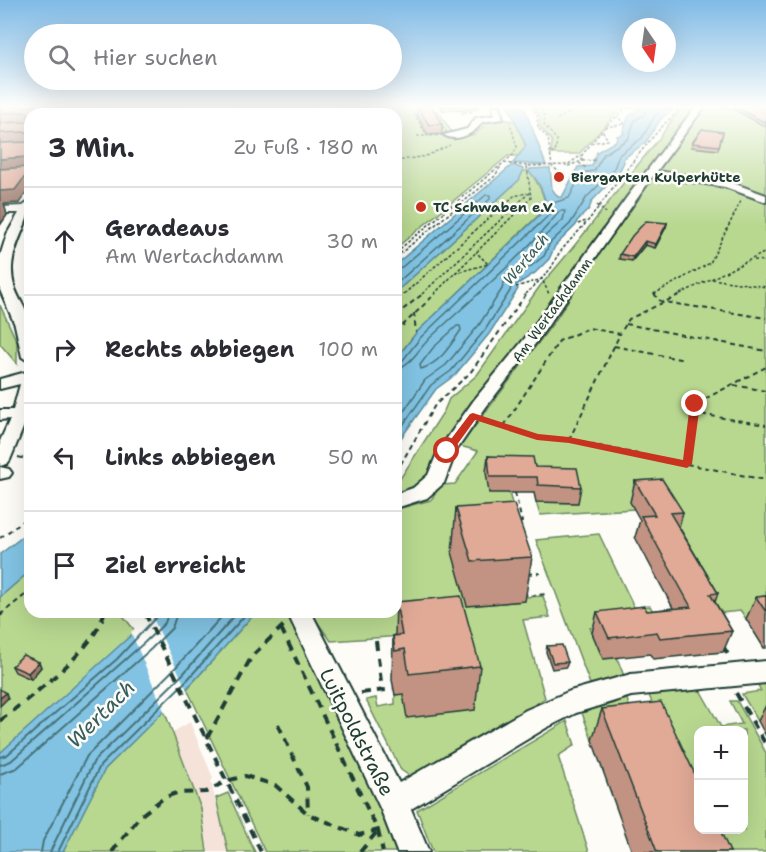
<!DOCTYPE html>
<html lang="de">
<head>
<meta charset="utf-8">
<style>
  :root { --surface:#fff; --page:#f2f2f3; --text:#2b2b33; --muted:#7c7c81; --line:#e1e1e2 }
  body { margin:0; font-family:"Shantell Sans",sans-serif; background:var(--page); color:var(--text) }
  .controls { position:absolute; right:18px; bottom:18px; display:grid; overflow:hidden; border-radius:12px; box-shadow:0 6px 24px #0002 }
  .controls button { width:54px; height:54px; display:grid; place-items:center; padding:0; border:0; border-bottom:2px solid var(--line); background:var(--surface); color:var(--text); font:30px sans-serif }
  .compass { position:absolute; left:622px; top:18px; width:54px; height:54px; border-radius:50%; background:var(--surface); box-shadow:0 6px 24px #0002; rotate:167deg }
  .stop { position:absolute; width:18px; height:18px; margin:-14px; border:4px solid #c8321e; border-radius:50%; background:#fff }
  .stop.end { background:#c8321e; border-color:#fff; box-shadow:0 2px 6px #0008 }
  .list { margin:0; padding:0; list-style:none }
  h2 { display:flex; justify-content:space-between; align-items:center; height:78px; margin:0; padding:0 24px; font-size:26px }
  h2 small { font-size:20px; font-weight:400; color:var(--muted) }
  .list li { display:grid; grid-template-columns:39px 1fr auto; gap:18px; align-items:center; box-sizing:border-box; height:108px; padding:0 24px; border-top:2px solid var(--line) }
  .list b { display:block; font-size:22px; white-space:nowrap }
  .list p { margin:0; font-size:20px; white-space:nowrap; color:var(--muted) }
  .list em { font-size:20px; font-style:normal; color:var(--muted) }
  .icon { flex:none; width:33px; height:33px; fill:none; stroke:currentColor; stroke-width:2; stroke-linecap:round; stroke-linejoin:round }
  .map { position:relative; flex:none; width:766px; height:852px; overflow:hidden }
  .search { position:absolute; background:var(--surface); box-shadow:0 6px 24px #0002; left:24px; top:24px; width:378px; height:66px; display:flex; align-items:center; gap:15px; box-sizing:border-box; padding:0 21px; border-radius:33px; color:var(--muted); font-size:22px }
  .panel { position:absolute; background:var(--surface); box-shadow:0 6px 24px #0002; left:24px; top:108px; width:378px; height:510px; border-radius:18px }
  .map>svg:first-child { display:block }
  .built { fill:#f5e3da }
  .green { fill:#b8d890; stroke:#6c8a62; stroke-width:1.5 }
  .water { fill:#82c3e3; stroke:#5a8d9d; stroke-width:1.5 }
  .pier { fill:#fdfcf7 }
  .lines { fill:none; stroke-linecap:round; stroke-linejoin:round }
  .shore-far1 { stroke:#47737a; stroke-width:1.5 }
  .shore { stroke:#47737a; stroke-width:2 }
  .minor-casing { stroke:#1f3d34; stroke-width:4 }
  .path-far2 { stroke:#1f3d34; stroke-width:1.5; stroke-dasharray:3 2; stroke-linecap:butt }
  .path-far1 { stroke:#1f3d34; stroke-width:2; stroke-dasharray:5 4; stroke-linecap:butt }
  .path { stroke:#1f3d34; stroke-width:4; stroke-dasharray:9 7; stroke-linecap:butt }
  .minor { fill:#fdfcf7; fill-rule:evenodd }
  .wall { fill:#c29282; stroke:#1f3d34; stroke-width:1.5 }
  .shaded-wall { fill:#9e776a; stroke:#1f3d34; stroke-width:1.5 }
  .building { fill:#e1aa97; stroke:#1f3d34; stroke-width:1.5 }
  .route { fill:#c8321e }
  .poi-dot { fill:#c8321e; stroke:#fdfcf7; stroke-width:2 }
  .labels { text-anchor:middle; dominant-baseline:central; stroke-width:5; stroke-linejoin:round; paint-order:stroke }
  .far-poi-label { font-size:14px; font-weight:bold; fill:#1f3d34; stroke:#fdfcf7; text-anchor:start }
  .far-street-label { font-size:14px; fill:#1f3d34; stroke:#fdfcf7 }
  .far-water-label { font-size:15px; font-style:italic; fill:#385e60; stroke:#fdfcf7 }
  .near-street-label { font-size:20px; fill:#1f3d34; stroke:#fdfcf7 }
  .near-water-label { font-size:21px; font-style:italic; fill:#385e60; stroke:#fdfcf7 }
</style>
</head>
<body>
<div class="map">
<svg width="766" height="852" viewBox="0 0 766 852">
  <rect width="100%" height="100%" fill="#fdfcf7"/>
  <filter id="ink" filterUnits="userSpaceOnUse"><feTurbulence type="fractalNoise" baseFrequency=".0167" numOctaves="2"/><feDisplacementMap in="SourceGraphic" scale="12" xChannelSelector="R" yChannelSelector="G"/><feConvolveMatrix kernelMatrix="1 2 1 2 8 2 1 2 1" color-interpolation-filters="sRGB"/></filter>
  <g filter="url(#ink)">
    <polygon class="built" points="190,722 213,778 211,782 228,852 207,852 201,809 173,732"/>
    <g class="green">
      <path d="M157,106L426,107L430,112L438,111L453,134L474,135C493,119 488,117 515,121L526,147L518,156H508L396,248V114H142Z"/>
      <polygon points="534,107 643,107 641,109 621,108 579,154 551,154 552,141 539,125 540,116"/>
      <path d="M698,107L421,488L396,498V485L444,411L449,399L477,375L540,286C582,240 618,188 658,140C666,130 673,114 684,108C687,106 694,107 698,107Z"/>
      <polygon points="704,107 766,110 766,612 762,618 746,619 741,611 710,614 630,502 634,509 540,515 536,502 577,503 573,484 509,493 515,513 468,606 524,601 524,597 543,596 550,617 523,620 545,698 432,773 411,777 401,770 366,700 376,698 378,707 395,704 395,695 403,694 430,634 331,641 310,612 396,612 396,509 431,500 441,485 455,484 478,451 460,446 554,322 634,201"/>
      <path d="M523,171H530C536,181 546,195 545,209L416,333L396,358V292L519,180Z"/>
      <polygon points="0,305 17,342 17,364 0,344"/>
      <polygon points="599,534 634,607 650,606 658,620 590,628 603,659 617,658 624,676 590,684 536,540"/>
      <polygon points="30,571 30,612 130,612 124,617 136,632 0,753 0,597"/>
      <polygon points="256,612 296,612 411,852 265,852 187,689"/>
      <polygon points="757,683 766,683 766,721 758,721 742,694 761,691"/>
      <polygon points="700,690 721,727 742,724 730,701 737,701 766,753 766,852 710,852 700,830 744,830 744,730 698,730 698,826 649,695"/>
      <polygon points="627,699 631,712 649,734 592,740 582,713"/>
      <polygon points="164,710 201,809 207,852 63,852 105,769"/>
      <polygon points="567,721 575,745 558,756 589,852 433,852 417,810"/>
      <polygon points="228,793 252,846 255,852 228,852 216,798"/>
    </g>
    <g class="water">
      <polygon points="509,107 524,107 546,165 513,163 526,146"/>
      <path d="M643,107H674L660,120L646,142L623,159L624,162L618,174L592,201L589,209L577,221L576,225L555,246L549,259L535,273L516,285L518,289L489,334L455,375L436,389L396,445L397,358L416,333L546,209C546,197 539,179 529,172L530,169L550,168L552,189L558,197H562L578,167L592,166L597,152L616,141L617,136L624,134L623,131L629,116Z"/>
      <polygon points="512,165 524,169 519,180 396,292 396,264"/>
      <polygon points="30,531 30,571 0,597 0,554"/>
      <polygon points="157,612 256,612 192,683 105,769 63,852 0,852 0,753"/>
    </g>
    <polygon class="pier" points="151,614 188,692 165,713 131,632"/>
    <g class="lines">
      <g class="shore-far1">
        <polyline points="396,268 402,267 486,195 490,195 490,199 396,284"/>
        <path d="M457,326H460L461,330C450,346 440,363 421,369L420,365L433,348Z"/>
        <polyline points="396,362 403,360 421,337 550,214 553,203 569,198 582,173 594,171 604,154 628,139 635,120 644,115 647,106"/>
        <path d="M396,370C413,363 419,348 432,336C475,296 522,257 560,211H565L563,220L545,236L537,252L506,277L502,289L479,325L446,365L425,380L396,423"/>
        <polyline points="396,435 431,385 451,371 485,330 510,291 512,281 544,256 550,243 570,224 587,197 613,171 619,155 642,138 655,116 665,106"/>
        <polyline points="159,615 161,612"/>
        <polyline points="167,615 168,612"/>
        <polyline points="176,615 177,612"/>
        <polyline points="224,615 226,612"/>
        <polyline points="236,615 238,612"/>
        <polyline points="246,615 248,612"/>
      </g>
      <g class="shore">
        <polyline points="0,757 7,755 117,659 160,613"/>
        <polyline points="0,765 11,761 145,642 165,623 168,613"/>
        <polyline points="0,774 17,768 151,649 172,628 177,613"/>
        <polyline points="41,852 43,841 87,756 176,667 225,613"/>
        <polyline points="50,852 94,761 183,674 237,613"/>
        <polyline points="58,852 100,766 188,679 247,613"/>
      </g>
      <g class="minor-casing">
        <g id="minor">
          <path d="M492,106H500L503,119L482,122C475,134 456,143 444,135L467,129L476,118L495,115Z"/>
          <polygon points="696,106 705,106 657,171 727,181 766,195 766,202 725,187 653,176 535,344 486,407 456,451 444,483 427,498 396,508 396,494 413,488 428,475 438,451 474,400 525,338 627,197"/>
          <path d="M30,201C30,224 13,243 12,267C11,295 26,302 30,324C32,336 30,350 30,362L22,357L15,325L0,290V256L7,234L19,213H0V207L23,206Z"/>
          <polygon points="30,371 30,411 10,460 7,464 0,466 0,441 10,419 0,420 0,410 13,410 20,384 0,389 0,379"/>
          <polygon points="0,467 9,469 12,473 9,477 0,479"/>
          <polygon points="287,612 311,612 399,783 526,710 570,691 631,674 766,661 766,683 631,696 576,713 546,728 411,809 429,852 397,852 381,810"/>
        </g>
      </g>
      <g class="path-far2">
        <polyline points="531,106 537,115 538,128 548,138 552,166 560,173"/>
        <polyline points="538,106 545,116 544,125 557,140 555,153 550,153"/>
        <polyline points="716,106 736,108"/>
        <polyline points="291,110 292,114"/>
        <polyline points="671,111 681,108"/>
        <polyline points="462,112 461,110 472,110"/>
        <polygon points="434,114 435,115 448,135 427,136 415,115"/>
        <polyline points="464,114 462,112 472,112"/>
        <polyline points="557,119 585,106"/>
        <polyline points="605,127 625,124 617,116"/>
        <polyline points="417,136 427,136"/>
        <polyline points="591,143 608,140 602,130"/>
        <polyline points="396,161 426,156 450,145"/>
        <polyline points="582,161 595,160"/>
        <polyline points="504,163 527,166 567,165 582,155 602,130 628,106"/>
        <polyline points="579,163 586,168"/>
        <polyline points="568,166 582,161 582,155"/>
        <polyline points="597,205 606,213"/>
        <polyline points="578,224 586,221"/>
        <polyline points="396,252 513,155 517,147 510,123"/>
        <polyline points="396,257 495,176 501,166"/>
        <polyline points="754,260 766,261"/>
        <polyline points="455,273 488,264 476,252"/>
        <polyline points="712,279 766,287"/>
        <polyline points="516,287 542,279 549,294"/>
        <polyline points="404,294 514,196 527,193"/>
        <polyline points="422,294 530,192"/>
        <polyline points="434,294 531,198 527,166"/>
        <path d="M526,294C534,286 544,277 551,268C554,264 555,259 558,255C567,242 581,230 591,217C606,198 667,111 686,107"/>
        <polyline points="654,294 710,263 741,201"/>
        <polyline points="680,294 766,252"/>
      </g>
      <g class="path-far1">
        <polyline points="654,293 658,300 664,302 766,318"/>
        <polyline points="396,301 405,293"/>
        <polyline points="414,313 416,333"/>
        <polyline points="396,315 424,293"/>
        <polyline points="396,322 401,326"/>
        <polyline points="626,324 766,351"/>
        <polyline points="396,332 436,293"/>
        <polyline points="614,346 684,360"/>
        <polyline points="734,385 766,391"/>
        <polyline points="693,413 766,425"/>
        <polyline points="485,420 537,437 569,440 766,480"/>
        <polyline points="504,426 559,341 589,328 620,334 629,319 683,293"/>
        <polyline points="569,440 620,334"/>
        <polyline points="18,457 30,460"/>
        <polyline points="687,464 695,404 766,367"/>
        <polyline points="396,472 435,405 470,373 527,293"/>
        <polyline points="515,493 522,522 518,522"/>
        <polyline points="0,538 30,516"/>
        <polyline points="528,574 540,573"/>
        <polyline points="525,591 527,596 548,594"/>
        <polyline points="144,612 145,615"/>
        <polyline points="0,615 30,591"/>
        <polyline points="103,615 104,612"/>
      </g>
      <g class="path">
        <polyline points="145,613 261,852"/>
        <polyline points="0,615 2,613"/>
        <polyline points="281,628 378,831 383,852"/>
        <polyline points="376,641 382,690"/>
        <polyline points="723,646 729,656"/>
        <polyline points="361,693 393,689"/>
        <polyline points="736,693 766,745"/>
        <path d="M0,721C30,696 95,651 104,613"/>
        <polyline points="278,724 307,787 308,814"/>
        <polyline points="207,738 252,656 284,625"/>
        <polyline points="112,852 140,816 165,797 177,793 206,792 226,781 245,776 275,785 308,814 359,835 382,829"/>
        <polyline points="360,852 376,833"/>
      </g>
      <use href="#minor" class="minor"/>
    </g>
    <g class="wall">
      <polygon points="0,106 112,107 112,111 154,106 155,114 30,114 30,188 19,203 4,204 7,215 0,225"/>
      <polygon points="417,106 432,106 442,124 442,134 428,135 417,115"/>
      <polygon points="440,106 478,106 478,109 443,111"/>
      <polygon points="766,106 766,127 735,110 735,107"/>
      <polygon points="723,132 718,150 691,147 692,143"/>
      <polygon points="667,223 666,227 655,248 645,245 632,261 619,259 620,254"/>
      <polygon points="488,456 535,467 581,487 578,503 536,502 534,493 489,493 486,472"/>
      <polygon points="635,481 683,512 679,527 718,593 715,602 732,631 723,652 653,659 650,654 603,659 592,633 597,612 647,611 673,608 635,537 640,520 630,502"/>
      <polygon points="456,508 532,557 525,601 467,606 452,552"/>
      <polygon points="766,596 766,648 764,648 746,619 756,597"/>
      <polygon points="396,602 480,666 475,710 407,718 403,694 395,695 392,680 393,636 395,636"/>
      <polygon points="547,646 568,662 566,667 552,669 546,652"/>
      <polygon points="39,662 41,667 31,679 15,672 12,666"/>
      <polygon points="766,705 766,736 758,721"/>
      <polygon points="602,709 730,852 632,852 592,740"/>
    </g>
    <g class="shaded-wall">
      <polygon points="102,106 112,106 113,114 95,114"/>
      <polygon points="154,106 155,114 151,114"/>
      <polygon points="26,157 30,170 0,172 0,159"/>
      <polygon points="30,170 30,188 19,203 4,204 7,215 0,225 0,191"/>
      <polygon points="667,223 666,227 655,248 656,244"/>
      <polygon points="645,241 645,245 632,261 633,257"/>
      <polygon points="39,662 41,667 31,679 28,673"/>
      <polygon points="6,693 8,698 0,706 0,698"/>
    </g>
    <g class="building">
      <polygon points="0,106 107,106 95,114 30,114 30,170 15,190 0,191 0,169 28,167 29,160 26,157 0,159 0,143 28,142 29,134 27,132 0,133 0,123 27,122 29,120 27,112 0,113"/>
      <polygon points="115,106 153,106 151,114 111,114"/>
      <polygon points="417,106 432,106 442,124 429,125"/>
      <polygon points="766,106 766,123 735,107 741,106"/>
      <polygon points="702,129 723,132 719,146 692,143"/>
      <polygon points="646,221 667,223 656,244 645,241 633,257 620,254 632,236"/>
      <polygon points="488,456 533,457 535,467 577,468 581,487 538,485 537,477 490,477"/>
      <polygon points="662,479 683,512 670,513 718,593 710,594 732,631 660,638 657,632 609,638 597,612 644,606 647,611 691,607 641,516 655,515 635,481"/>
      <polygon points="514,504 532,557 472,561 456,508"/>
      <polygon points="461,596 480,666 409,674 405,649 395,651 393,636 402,635 396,602"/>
      <polygon points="766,596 766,612 756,597"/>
      <polygon points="562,645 568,662 553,663 547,646"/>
      <polygon points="23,655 39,662 28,673 12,666"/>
      <polygon points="0,689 6,693 0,698"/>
      <polygon points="661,702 699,783 699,830 720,830 730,852 657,852 602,709"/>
    </g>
  </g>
  <linearGradient id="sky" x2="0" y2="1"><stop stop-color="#7fbae6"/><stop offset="0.47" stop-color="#fefefb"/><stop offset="1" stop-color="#fefefb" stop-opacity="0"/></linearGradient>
  <rect width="766" height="226" fill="url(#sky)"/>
  <polygon class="route" points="695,401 700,404 692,464 687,468 569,443 537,440 475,420 451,453 447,454 442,451 470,414 473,413 538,434 569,437 683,460 690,404"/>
  <g class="poi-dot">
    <circle cx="559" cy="177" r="6"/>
    <circle cx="421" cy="207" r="6"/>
  </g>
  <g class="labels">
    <g class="far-poi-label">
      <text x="571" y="177">Biergarten Kulperhütte</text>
      <text x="433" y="207">TC Schwaben e.V.</text>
    </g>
    <g class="far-street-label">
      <text transform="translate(552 310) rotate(-54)">Am Wertachdamm</text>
    </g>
    <g class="far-water-label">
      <text transform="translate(526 259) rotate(-50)">Wertach</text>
    </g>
    <g class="near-street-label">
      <text transform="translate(357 732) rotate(63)">Luitpoldstraße</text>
    </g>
    <g class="near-water-label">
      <text transform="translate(101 714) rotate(-45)">Wertach</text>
    </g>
  </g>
</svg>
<div class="controls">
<button>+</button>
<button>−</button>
</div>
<svg class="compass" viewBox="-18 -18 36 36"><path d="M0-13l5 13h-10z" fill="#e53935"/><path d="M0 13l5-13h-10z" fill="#7c7c81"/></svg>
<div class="stop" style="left:447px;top:451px"></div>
<div class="stop end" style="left:695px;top:404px"></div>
<div class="search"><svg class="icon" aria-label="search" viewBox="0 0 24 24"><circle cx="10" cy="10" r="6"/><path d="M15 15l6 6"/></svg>Hier suchen</div>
<section class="panel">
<h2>3 Min.<small>Zu Fuß · 180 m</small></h2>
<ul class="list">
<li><svg class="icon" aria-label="ahead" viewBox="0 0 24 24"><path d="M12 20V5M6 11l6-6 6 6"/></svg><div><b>Geradeaus</b><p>Am Wertachdamm</p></div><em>30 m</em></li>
<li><svg class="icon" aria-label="right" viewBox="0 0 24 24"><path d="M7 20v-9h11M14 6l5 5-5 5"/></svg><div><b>Rechts abbiegen</b></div><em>100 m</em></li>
<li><svg class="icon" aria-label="left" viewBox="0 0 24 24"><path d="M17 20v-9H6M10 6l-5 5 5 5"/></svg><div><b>Links abbiegen</b></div><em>50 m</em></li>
<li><svg class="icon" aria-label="arrive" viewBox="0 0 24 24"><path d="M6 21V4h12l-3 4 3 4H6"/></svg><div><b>Ziel erreicht</b></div></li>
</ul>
</section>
</div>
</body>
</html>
